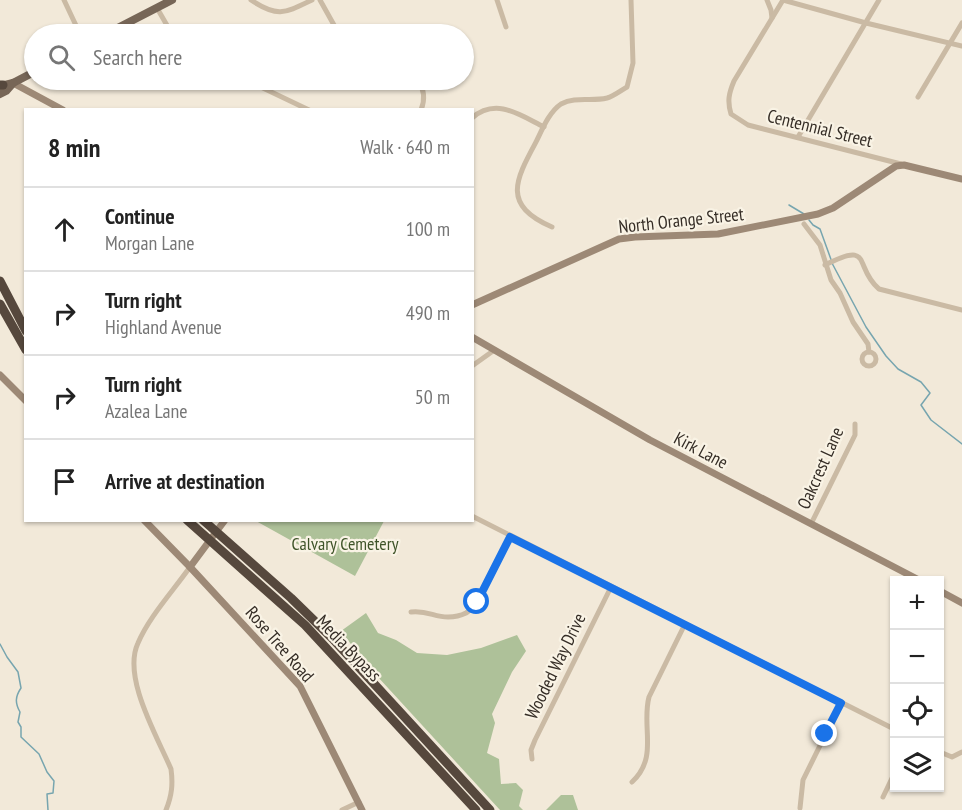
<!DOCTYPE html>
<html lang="en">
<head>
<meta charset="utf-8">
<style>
  :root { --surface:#fff; --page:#f2f2f2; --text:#222; --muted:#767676; --line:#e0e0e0 }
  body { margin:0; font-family:"PT Sans Narrow",sans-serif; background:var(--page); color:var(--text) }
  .controls { position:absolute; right:18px; bottom:18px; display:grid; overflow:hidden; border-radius:0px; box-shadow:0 2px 4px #0004 }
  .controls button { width:54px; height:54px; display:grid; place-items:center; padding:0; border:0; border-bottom:2px solid var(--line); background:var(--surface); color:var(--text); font:30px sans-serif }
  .stop { position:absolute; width:18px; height:18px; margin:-14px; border:4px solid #1a73e8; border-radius:50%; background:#fff }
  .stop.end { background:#1a73e8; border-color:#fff; box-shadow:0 2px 6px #0008 }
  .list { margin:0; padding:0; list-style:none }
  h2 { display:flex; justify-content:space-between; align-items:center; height:78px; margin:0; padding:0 24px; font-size:26px }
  h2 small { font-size:20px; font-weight:400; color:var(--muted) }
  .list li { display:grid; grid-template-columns:39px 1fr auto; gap:18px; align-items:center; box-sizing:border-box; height:84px; padding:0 24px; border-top:2px solid var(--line) }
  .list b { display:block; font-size:22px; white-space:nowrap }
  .list p { margin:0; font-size:20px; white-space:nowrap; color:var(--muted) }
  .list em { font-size:20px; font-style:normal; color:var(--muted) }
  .icon { flex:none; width:33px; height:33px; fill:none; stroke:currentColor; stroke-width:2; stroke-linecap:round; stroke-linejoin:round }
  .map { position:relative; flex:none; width:962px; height:810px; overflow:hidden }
  .search { position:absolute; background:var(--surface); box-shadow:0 2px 4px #0004; left:24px; top:24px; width:450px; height:66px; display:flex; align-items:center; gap:15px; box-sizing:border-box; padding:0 21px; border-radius:33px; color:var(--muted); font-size:22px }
  .panel { position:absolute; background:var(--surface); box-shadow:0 2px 4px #0004; left:24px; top:108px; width:450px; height:414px; border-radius:0px }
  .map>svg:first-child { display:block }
  .green { fill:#aec199 }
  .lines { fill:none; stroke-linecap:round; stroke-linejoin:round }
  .stream { stroke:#77a5af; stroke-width:1.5 }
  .street { stroke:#cabaa4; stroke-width:5 }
  .secondary { stroke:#9d8976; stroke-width:7 }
  .primary { stroke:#776657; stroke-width:8 }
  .highway { stroke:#56483d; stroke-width:9 }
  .route { stroke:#1a73e8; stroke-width:8 }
  .labels { text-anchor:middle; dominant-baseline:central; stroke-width:4.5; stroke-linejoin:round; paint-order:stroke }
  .street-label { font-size:18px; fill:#352d26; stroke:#f9f3e5 }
  .park-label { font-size:18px; fill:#3f5429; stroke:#f9f3e5 }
</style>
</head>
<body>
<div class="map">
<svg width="962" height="810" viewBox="0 0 962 810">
  <rect width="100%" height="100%" fill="#f2e9d9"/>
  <g class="green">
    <polygon points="256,521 384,521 355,576"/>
    <polygon points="366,613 378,633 396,640 417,653 447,655 481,648 517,635 526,651 512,672 492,714 495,723 487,753 499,759 501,784 516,783 523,790 519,806 523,810 500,810 366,664 341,631"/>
    <polygon points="561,795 573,795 578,810 546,810"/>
  </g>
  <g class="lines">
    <g class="stream">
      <polyline points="789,205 804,214"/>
      <polyline points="809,220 813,225 820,229 833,265 866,327 886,356 898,369 921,382 930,393 921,405 931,420 962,444"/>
      <path d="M0,644L7,657L18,672L21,688C15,697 15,703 20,712L18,722L21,727V737L39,754L47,772L54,781L53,793L47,794L48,810"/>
    </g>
    <g class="street">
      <polyline points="64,0 80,34"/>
      <path d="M251,0C278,18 285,13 312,0"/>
      <polyline points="320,0 339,34"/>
      <polyline points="497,0 506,27"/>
      <polyline points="767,0 771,10 772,18"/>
      <path d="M783,0L734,81C729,93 727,101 731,114L748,125L901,164"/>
      <polyline points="783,0 866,23 962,46"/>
      <polyline points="157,8 172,34"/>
      <polyline points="246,80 309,110"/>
      <path d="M418,80C424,89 426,98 421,110"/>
      <polyline points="918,97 962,23"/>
      <path d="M472,118C496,97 520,115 544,127"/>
      <polyline points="798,137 879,0"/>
      <polyline points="804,224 820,245 831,280 840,293 853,322 868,344 869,352"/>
      <path d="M552,227C502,205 515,181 536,142C542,130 549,112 561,104C576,96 591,102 607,98C614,96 620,91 627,87L633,63L631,0"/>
      <path d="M825,265C874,240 853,267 879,289L962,310"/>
      <circle cx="869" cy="359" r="7"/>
      <polyline points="472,366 493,351"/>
      <polyline points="472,516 894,729"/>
      <polyline points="811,524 855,435 855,424"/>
      <path d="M411,612C427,610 434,617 448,617C453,617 460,616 466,613C481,604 501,554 510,537"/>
      <polyline points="940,752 952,757 962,752"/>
      <polyline points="532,759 531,750 535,740 611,587"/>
      <path d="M632,782C659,757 641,727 649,697L685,624"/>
      <polyline points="883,797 894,774"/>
      <polyline points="800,808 803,780 841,703"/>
      <path d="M166,810C172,795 173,784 171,769C157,736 122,677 138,643C149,617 173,591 190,567"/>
      <polyline points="342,810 359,802"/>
    </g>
    <g class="secondary">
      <polyline points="13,83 63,110"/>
      <polyline points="472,305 619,239 635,237 718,234 818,214 833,208 896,166 904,165 962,179"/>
      <polyline points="472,337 650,440 919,580"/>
      <polyline points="0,375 26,401"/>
      <polyline points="144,520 190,567 300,686 362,810"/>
      <polyline points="190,567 225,520"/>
      <polyline points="940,591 962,603"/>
    </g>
    <g class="primary">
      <polyline points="106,34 172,0"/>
      <polyline points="0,86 13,83 34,72"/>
      <polyline points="0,94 6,91 13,83"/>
    </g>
    <g class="highway">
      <polyline points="0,85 3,85"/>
      <polyline points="0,281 26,331"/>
      <polyline points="0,304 26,350"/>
      <polyline points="187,520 305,625 476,810"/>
      <polyline points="203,520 291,598 332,638 490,810"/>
    </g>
  </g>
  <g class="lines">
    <polyline class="route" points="477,602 510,537 841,703 825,734"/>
  </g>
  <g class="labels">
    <g class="street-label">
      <text transform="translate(820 128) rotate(14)">Centennial Street</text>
      <text transform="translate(681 220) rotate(-6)">North Orange Street</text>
      <text transform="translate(701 450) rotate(28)">Kirk Lane</text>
      <text transform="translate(820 468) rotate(-66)">Oakcrest Lane</text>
      <text transform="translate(280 644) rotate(49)">Rose Tree Road</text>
      <text transform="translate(349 648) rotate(46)">Media Bypass</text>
      <text transform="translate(555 666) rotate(-64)">Wooded Way Drive</text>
    </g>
    <g class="park-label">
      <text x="345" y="543">Calvary Cemetery</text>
    </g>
  </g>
</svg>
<div class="controls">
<button>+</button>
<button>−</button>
<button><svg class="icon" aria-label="locate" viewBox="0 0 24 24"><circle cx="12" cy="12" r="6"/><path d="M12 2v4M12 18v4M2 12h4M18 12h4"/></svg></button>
<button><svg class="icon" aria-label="layers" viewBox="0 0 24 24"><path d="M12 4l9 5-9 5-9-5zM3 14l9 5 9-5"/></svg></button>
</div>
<div class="stop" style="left:477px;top:602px"></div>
<div class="stop end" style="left:825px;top:734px"></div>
<div class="search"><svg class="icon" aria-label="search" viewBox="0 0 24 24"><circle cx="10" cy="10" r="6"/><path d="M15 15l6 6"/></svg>Search here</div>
<section class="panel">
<h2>8 min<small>Walk · 640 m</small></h2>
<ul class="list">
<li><svg class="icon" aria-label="ahead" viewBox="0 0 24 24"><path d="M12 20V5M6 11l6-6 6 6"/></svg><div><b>Continue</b><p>Morgan Lane</p></div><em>100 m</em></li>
<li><svg class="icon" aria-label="right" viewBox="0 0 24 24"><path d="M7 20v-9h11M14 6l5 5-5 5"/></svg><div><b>Turn right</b><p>Highland Avenue</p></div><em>490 m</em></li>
<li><svg class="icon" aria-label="right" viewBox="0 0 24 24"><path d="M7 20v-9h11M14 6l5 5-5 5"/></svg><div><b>Turn right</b><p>Azalea Lane</p></div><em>50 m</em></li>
<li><svg class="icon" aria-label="arrive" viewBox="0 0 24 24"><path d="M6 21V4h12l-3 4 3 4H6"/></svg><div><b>Arrive at destination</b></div></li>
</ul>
</section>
</div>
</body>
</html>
